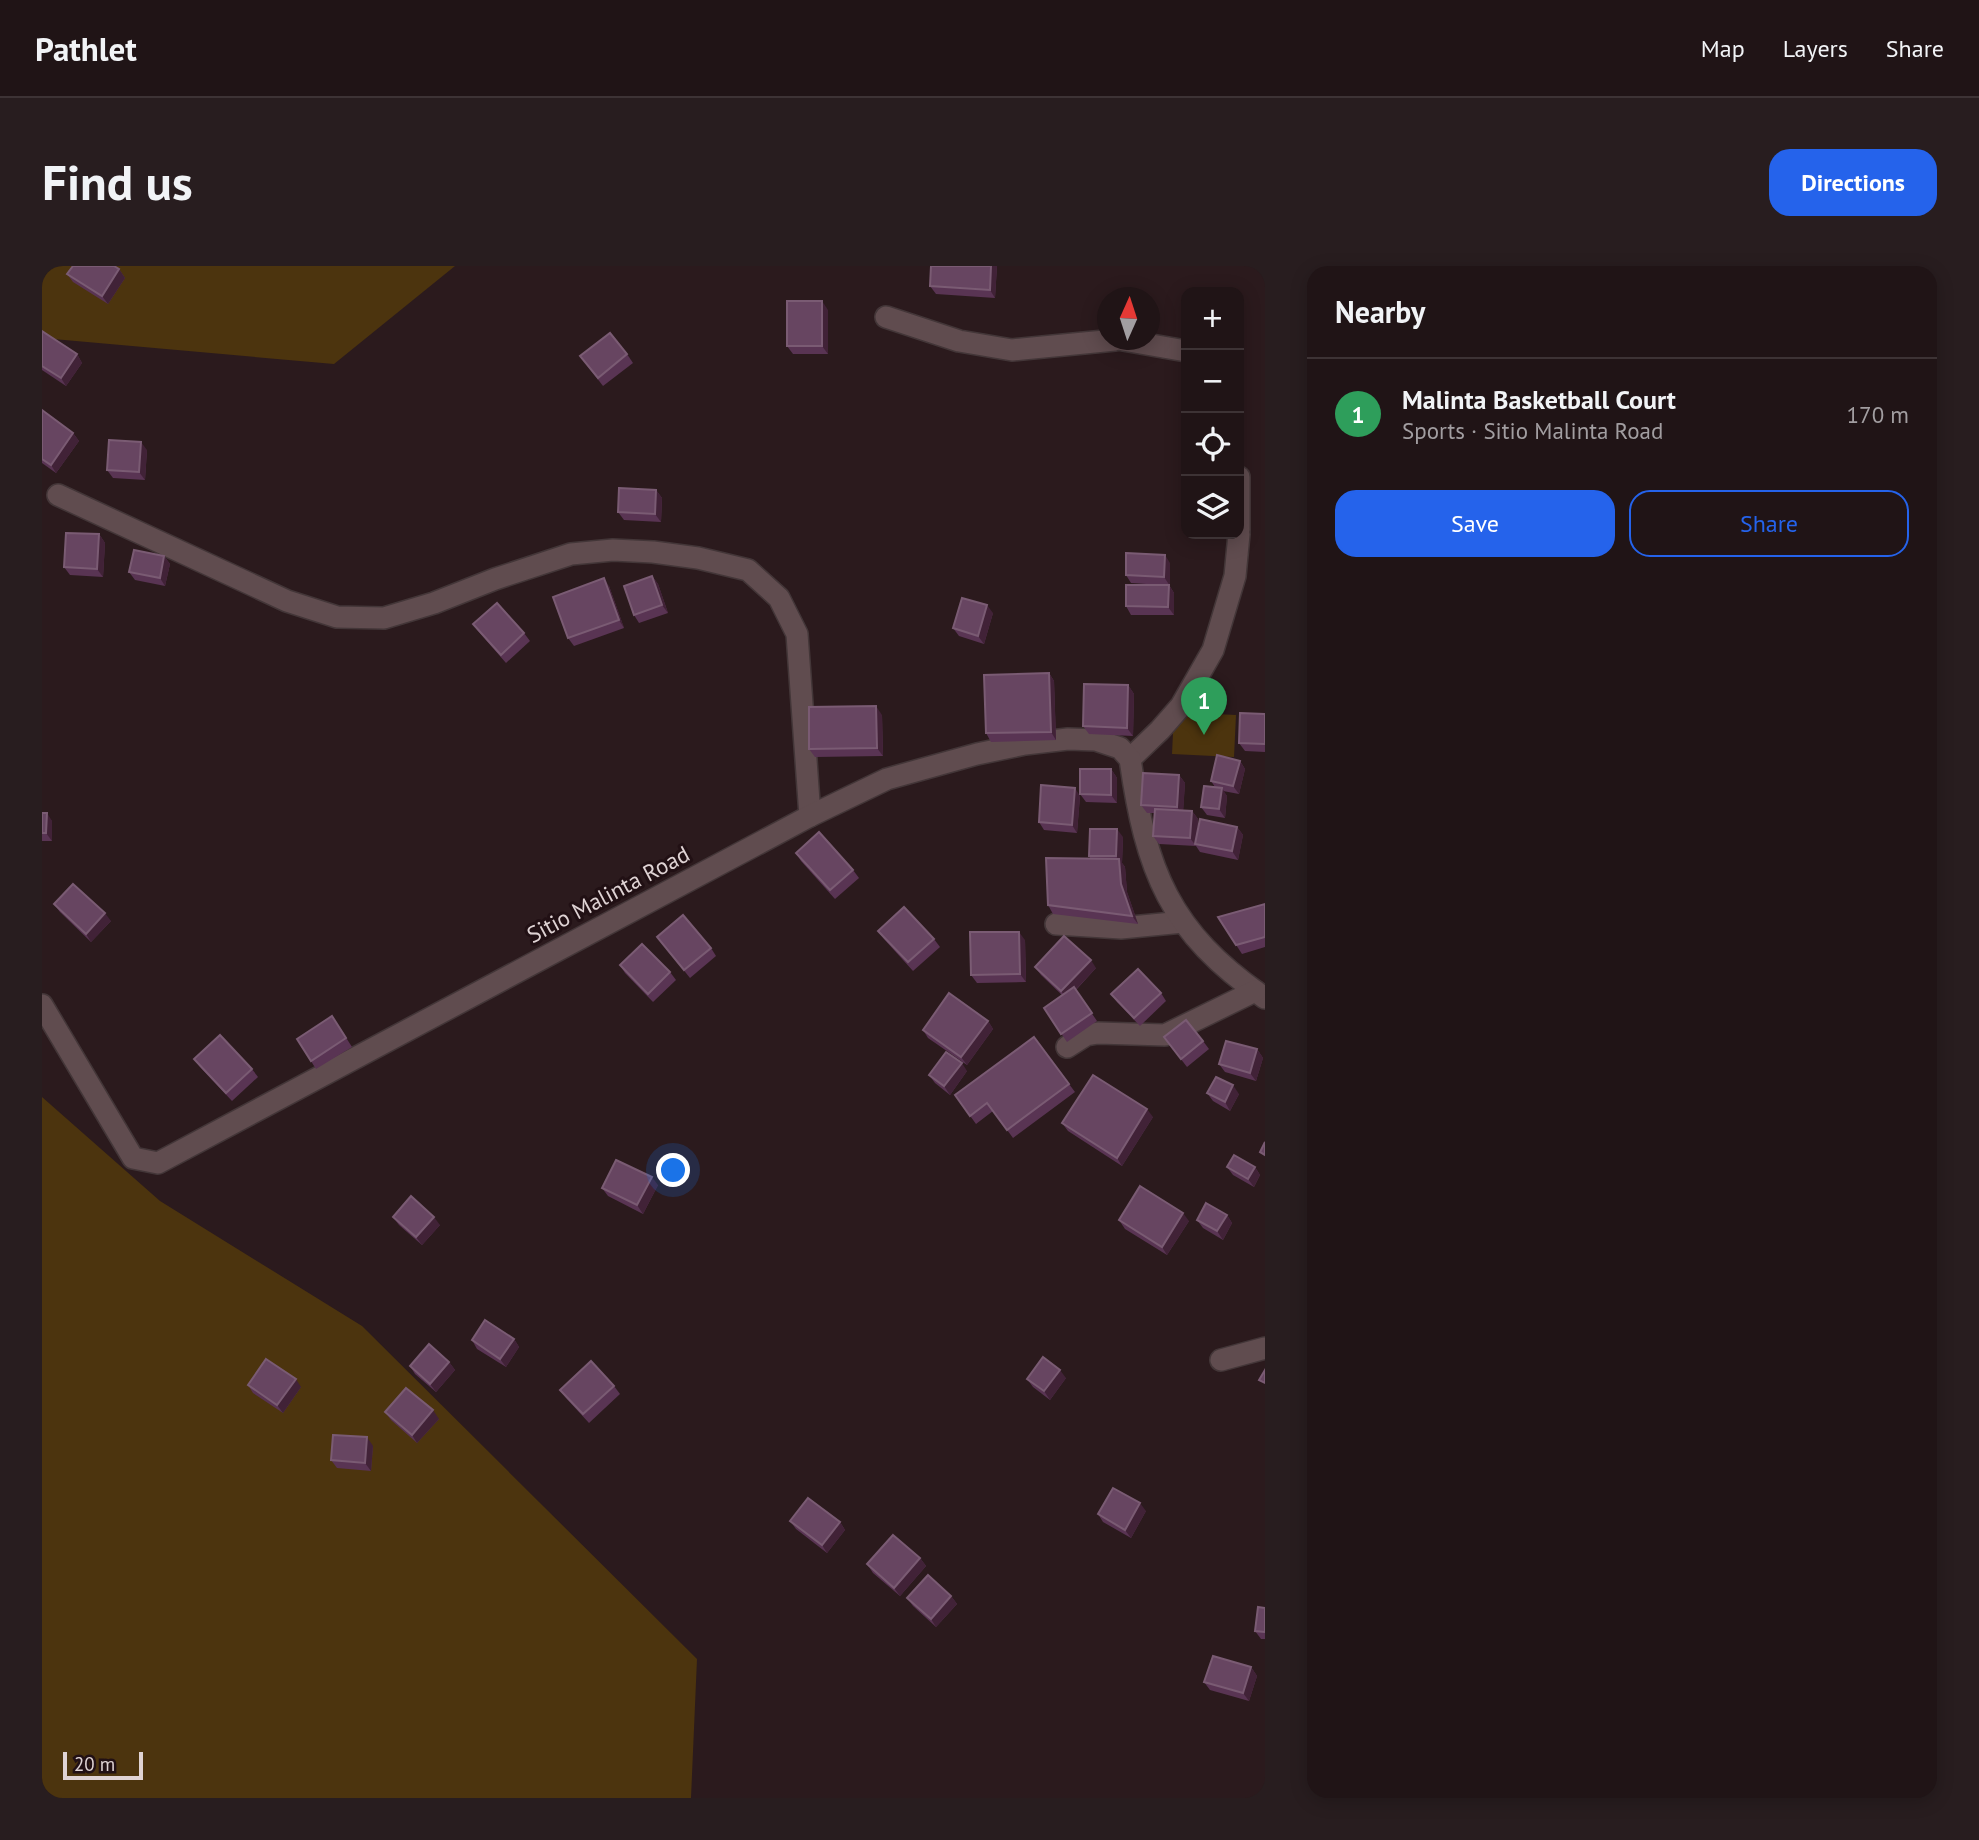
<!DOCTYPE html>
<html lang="en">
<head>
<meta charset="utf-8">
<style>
  :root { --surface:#201416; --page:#281d1f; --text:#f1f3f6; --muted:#a29ea1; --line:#3d3335; --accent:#2563eb }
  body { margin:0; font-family:"PT Sans",sans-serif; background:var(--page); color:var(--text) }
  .controls { position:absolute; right:21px; top:21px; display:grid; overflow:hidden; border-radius:14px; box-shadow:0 4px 18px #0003 }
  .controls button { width:63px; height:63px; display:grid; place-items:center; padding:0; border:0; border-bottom:2px solid var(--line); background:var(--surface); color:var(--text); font:35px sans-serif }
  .compass { position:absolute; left:1055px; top:21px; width:63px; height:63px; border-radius:50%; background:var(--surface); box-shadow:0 4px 18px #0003; rotate:3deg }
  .scale { position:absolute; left:21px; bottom:18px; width:80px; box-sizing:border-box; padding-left:7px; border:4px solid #dfd3d4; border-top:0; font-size:19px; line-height:24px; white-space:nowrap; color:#dfd3d4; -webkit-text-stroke:5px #211014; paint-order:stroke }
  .you { position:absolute; left:632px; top:905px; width:24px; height:24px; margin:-18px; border:5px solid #fff; border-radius:50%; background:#1a73e8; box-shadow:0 0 0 10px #1a73e833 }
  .badge { display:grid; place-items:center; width:46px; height:46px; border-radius:50%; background:var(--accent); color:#fff; font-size:23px; font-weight:700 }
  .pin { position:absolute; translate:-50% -58px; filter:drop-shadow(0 2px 4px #0008) }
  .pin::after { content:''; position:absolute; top:37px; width:24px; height:21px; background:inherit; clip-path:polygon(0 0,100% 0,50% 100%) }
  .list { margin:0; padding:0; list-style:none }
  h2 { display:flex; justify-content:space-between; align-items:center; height:91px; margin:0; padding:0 28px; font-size:30px }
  h2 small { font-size:23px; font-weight:400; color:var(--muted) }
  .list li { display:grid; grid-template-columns:46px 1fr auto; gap:21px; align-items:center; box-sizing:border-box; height:112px; padding:0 28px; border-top:2px solid var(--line) }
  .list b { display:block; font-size:26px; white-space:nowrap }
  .list p { margin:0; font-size:23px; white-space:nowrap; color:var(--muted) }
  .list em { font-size:23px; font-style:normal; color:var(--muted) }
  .actions { display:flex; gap:14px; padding:21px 28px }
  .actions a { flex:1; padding:16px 0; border:2px solid var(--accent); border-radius:21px; text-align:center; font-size:24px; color:var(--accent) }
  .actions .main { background:var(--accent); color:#fff }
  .icon { flex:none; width:38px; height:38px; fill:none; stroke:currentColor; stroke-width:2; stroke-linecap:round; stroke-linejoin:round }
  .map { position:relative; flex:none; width:1223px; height:1532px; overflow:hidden; border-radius:21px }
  header { display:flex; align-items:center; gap:42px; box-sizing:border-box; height:98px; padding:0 35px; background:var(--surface); border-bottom:2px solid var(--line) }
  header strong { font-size:33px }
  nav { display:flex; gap:38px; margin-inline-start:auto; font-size:24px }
  .intro { display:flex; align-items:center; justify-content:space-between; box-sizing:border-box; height:168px; padding:0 42px }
  h1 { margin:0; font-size:49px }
  .button { padding:18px 32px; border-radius:21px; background:var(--accent); color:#fff; font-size:24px; font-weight:700 }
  main { display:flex; gap:42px; padding:0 42px }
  aside { flex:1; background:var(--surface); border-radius:21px; box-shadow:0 4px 18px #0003 }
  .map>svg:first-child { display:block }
  .green { fill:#4c340e }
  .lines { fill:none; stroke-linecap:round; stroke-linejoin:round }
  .minor-casing { stroke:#433638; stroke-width:24 }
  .minor { stroke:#604c4f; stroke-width:21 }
  .wall { fill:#593453 }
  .shaded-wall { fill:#412237 }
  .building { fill:#674561; stroke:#7a5b73; stroke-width:2 }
  .labels { text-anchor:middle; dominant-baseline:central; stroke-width:6; stroke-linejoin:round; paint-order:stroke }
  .street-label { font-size:23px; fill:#dfd3d4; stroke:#211014 }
</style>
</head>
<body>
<header>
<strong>Pathlet</strong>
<nav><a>Map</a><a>Layers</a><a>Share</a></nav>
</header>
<div class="intro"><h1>Find us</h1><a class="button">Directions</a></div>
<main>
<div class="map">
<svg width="1223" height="1532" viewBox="0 0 1223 1532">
  <rect width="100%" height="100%" fill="#2b1a1d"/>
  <g class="green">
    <polygon points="0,0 413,0 292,98 0,72"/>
    <polygon points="1132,446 1194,449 1192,491 1130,488"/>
    <polygon points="0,831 118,935 320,1060 655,1393 649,1532 0,1532"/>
  </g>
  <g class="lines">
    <g class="minor-casing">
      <g id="minor">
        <polyline points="844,51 917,75 970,84 1073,74"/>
        <polyline points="1081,74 1144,85"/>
        <polyline points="1197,211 1197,264"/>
        <polyline points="16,229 245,335 295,351 342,352 392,337 453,313 529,288 571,284 611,286 656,292 706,304 737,332 755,368 768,550"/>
        <polyline points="1088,493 1118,464 1139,440 1171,384 1193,310 1197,268"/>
        <polyline points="1014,658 1079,662 1141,656"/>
        <path d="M0,739L91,892L116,897L768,550L845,513L935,488L983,478L1026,473L1054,474L1078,482L1088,493C1104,605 1127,666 1223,732"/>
        <polyline points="1025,781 1044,769 1056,767 1123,769 1213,725"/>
        <polyline points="1179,1094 1223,1082"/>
      </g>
    </g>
    <use href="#minor" class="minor"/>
  </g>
  <g class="wall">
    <polygon points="889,0 955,0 953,32 894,28 888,20"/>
    <polygon points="77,3 83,12 66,38 31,16 25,8"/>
    <polygon points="786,44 786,88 751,88 745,80"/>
    <polygon points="0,65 35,88 40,97 24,120 0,104"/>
    <polygon points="585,88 591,97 561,120 538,90"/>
    <polygon points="0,144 31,167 37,175 14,207 0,197"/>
    <polygon points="105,184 103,214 71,212 65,204"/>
    <polygon points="614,224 620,232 619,256 582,254 576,246"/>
    <polygon points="57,268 63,277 61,311 28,309 22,301"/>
    <polygon points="122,290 128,298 123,320 93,314 87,306"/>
    <polygon points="1128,297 1127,319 1132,327 1132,349 1089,349 1084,340 1119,319 1089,317 1084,309"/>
    <polygon points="610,310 616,318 626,347 597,357 592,349"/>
    <polygon points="567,320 582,362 532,380 526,372"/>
    <polygon points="951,347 942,378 917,370 911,362"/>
    <polygon points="431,358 482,367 488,375 464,397 437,366"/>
    <polygon points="1007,407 1012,415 1014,474 949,476 944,467"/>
    <polygon points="1086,419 1092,428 1091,470 1047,468 1041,460"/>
    <polygon points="1223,448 1223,486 1203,485 1197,477"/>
    <polygon points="840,449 841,490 773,491 767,483"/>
    <polygon points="1198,495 1203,503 1197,528 1181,525 1185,530 1183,552 1165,549 1159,541 1173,521 1169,515"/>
    <polygon points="1069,503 1075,512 1075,537 1044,536 1038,528"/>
    <polygon points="1137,509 1143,517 1141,545 1150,545 1156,553 1155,566 1195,561 1201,569 1196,594 1158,586 1154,580 1117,578 1111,570 1113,547 1105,547 1099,539"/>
    <polygon points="1038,530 1035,567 1002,564 997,556"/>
    <polygon points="0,547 10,555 10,575 0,575"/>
    <polygon points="1081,571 1080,597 1083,601 1085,626 1096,658 1011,648 1006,639 1048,592 1047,590"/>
    <polygon points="754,587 811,604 817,612 793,633 759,595"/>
    <polygon points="12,638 69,655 49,676 18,646"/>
    <polygon points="1223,638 1223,681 1200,688 1176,651"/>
    <polygon points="836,665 892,673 898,681 871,705 842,673"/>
    <polygon points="615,671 669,682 674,690 648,712"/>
    <polygon points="983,674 984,716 935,717 929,709"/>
    <polygon points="578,699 628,706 634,714 611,736 583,707"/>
    <polygon points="993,701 1054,702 1034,724 1055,755 1025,776 1002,742 1020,729 999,709"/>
    <polygon points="1119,727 1124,735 1098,760 1075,736 1069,728"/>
    <polygon points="946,755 951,763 925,799 886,772 881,764"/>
    <polygon points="296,759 310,781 274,803 255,773"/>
    <polygon points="992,771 1033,826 971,872 951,845 934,858 913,829"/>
    <polygon points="1122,771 1161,775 1167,783 1145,801"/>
    <polygon points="1215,783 1221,792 1214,815 1183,806 1177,798"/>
    <polygon points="152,793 210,803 216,811 190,835 158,801"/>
    <polygon points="925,805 908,829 893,817 887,809"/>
    <polygon points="1165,827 1197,828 1188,845 1171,835"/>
    <polygon points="1111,851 1080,900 1026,865 1020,857"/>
    <polygon points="1185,901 1213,901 1218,909 1212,921 1191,909"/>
    <polygon points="616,919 601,948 566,930 560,922"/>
    <polygon points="1185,949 1190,957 1181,974 1161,962 1155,954"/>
    <polygon points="351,951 398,959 380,979 357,959"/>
    <polygon points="1077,954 1147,955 1125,989 1083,963"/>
    <polygon points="472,1073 477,1081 464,1101 435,1083 430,1074"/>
    <polygon points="407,1096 413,1104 394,1126 373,1108 368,1100"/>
    <polygon points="1024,1112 1008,1134 991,1121 985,1113"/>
    <polygon points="206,1119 259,1121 241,1147 211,1127"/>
    <polygon points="572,1120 578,1128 547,1157 524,1132 518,1124"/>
    <polygon points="343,1146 397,1153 375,1177 349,1154"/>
    <polygon points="331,1180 329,1205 295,1202 289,1194"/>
    <polygon points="1104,1245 1089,1272 1061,1256 1056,1248"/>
    <polygon points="748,1255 798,1256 803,1264 785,1287 754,1263"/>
    <polygon points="878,1292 884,1300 858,1330 831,1307 825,1298"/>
    <polygon points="909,1330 915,1338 894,1361 871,1340 865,1332"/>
    <polygon points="1223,1342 1223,1373 1219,1373 1213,1365"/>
    <polygon points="1209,1401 1215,1410 1207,1435 1168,1424 1162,1416"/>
  </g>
  <g class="shaded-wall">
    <polygon points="949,0 955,0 953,32 948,24"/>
    <polygon points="77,3 83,12 66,38 60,30"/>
    <polygon points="780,35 786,44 786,88 780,80"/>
    <polygon points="35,88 40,97 24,120 19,112"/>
    <polygon points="31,167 37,175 14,207 9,199"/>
    <polygon points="99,176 105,184 103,214 97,206"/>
    <polygon points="614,224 620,232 619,256 613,248"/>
    <polygon points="57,268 63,277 61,311 55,303"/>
    <polygon points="1123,289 1128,297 1128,320 1122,311"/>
    <polygon points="122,290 128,298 123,320 118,312"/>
    <polygon points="610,310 616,318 626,347 620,339"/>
    <polygon points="562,312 567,320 582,362 577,354"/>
    <polygon points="1127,319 1132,327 1132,349 1126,341"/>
    <polygon points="945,339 951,347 942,378 936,370"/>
    <polygon points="1007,407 1012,415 1014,474 1009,466"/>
    <polygon points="1086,419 1092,428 1091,470 1085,462"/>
    <polygon points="834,440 840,449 841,490 835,482"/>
    <polygon points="1198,495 1203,503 1197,528 1191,520"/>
    <polygon points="1069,503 1075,512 1075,537 1069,529"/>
    <polygon points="1137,509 1143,517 1141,549 1135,541"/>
    <polygon points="1033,522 1038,530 1035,567 1030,559"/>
    <polygon points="1180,522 1185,530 1183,552 1177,543"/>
    <polygon points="1150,545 1156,553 1154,578 1153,578 1154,580 1148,572"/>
    <polygon points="5,547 10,555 10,575 4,567"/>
    <polygon points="1195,561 1201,569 1196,594 1190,585"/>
    <polygon points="1075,563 1081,571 1080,597 1083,601 1085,626 1096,658 1090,650 1079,618 1077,595 1074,590"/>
    <polygon points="63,647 69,655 49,676 44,668"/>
    <polygon points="977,666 983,674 984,716 978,708"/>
    <polygon points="1049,694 1054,702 1025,733 1019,725"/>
    <polygon points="946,755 951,763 925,799 919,791"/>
    <polygon points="1215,783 1221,792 1214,815 1208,807"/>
    <polygon points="920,797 925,805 908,829 902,820"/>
    <polygon points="1191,819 1197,828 1188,845 1183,836"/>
    <polygon points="1105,843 1111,851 1080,900 1075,892"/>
    <polygon points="1213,901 1218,909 1212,921 1206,913"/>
    <polygon points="610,911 616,919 601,948 595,939"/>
    <polygon points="1141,947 1147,955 1125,989 1120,981"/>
    <polygon points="1185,949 1190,957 1181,974 1175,965"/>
    <polygon points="392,951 398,959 380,979 374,971"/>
    <polygon points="472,1073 477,1081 464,1101 458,1093"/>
    <polygon points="407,1096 413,1104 394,1126 388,1118"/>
    <polygon points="1018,1104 1024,1112 1008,1134 1002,1125"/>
    <polygon points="254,1113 259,1121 241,1147 235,1139"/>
    <polygon points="391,1144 397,1153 375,1177 370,1169"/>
    <polygon points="325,1171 331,1180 329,1205 323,1197"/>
    <polygon points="1098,1237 1104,1245 1089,1272 1083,1264"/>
    <polygon points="798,1256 803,1264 785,1287 780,1279"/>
    <polygon points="878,1292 884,1300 858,1330 852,1322"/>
    <polygon points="909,1330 915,1338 894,1361 889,1353"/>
    <polygon points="1209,1401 1215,1410 1207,1435 1201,1427"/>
  </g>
  <g class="building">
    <polygon points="31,0 72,0 77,3 60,30 25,8"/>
    <polygon points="889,0 949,0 948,24 888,20"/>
    <rect x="745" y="35" width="35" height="45"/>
    <polygon points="0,65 35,88 19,112 0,100"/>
    <polygon points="568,67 585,88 556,112 538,90"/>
    <polygon points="0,144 31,167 9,199 0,193"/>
    <polygon points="67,174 99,176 97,206 65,204"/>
    <polygon points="577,222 614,224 613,248 576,246"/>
    <polygon points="24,267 57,268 55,303 22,301"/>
    <polygon points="92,284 122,290 118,312 87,306"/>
    <polygon points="1084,287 1123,289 1122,311 1084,309"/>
    <polygon points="610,310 620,339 592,349 582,320"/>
    <polygon points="562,312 577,354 526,372 511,331"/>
    <polygon points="1084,319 1127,319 1126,341 1084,340"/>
    <polygon points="920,332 945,339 936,370 911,362"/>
    <polygon points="455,337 482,367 459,389 431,358"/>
    <polygon points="1007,407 1009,466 944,467 942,409"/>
    <polygon points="1042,418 1086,419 1085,462 1041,460"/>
    <polygon points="834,440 835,482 767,483 767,441"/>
    <polygon points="1198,447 1223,448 1223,478 1197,477"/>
    <polygon points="1175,489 1198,495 1191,520 1169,515"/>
    <polygon points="1038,503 1069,503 1069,529 1038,528"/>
    <polygon points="1101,507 1137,509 1135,541 1099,539"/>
    <polygon points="999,519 1033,522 1030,559 997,556"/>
    <polygon points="1162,520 1180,522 1177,543 1159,541"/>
    <polygon points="1113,543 1150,545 1148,572 1111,570"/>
    <polygon points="0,547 5,547 4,567 0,567"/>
    <polygon points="1158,553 1195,561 1190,585 1153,578"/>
    <polygon points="1048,563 1075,563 1074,590 1047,590"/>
    <polygon points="777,566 811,604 788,624 754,587"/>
    <polygon points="1004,592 1077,593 1079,618 1090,650 1006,639"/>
    <polygon points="31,618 63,647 44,668 12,638"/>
    <polygon points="1223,638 1223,671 1194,679 1176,651"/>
    <polygon points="862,641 892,673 866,696 836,665"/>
    <polygon points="641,649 669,682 642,704 615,671"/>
    <polygon points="928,666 977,666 978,708 929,709"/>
    <polygon points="1022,670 1049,694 1019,725 993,701"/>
    <polygon points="600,678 628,706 606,728 578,699"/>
    <polygon points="1096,703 1119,727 1092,752 1069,728"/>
    <polygon points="1032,721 1050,747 1019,768 1002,742"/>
    <polygon points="907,727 946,755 919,791 881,764"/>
    <polygon points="290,750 304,772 269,795 255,773"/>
    <polygon points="1144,754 1161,775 1139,793 1122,771"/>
    <polygon points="178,769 210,803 184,827 152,793"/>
    <polygon points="992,771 1027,818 965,864 945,837 928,850 913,829"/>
    <polygon points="1184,775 1215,783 1208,807 1177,798"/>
    <polygon points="904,786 920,797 902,820 887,809"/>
    <polygon points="1051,809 1105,843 1075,892 1020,857"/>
    <polygon points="1174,811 1191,819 1183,836 1165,827"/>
    <polygon points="1223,876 1223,889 1218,886"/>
    <polygon points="1192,889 1213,901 1206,913 1185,901"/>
    <polygon points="574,894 610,911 595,939 560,922"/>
    <polygon points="1098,920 1141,947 1120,981 1077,954"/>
    <polygon points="369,930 392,951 374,971 351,951"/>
    <polygon points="1164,937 1185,949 1175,965 1155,954"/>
    <polygon points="443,1054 472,1073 458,1093 430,1074"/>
    <polygon points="387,1078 407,1096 388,1118 368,1100"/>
    <polygon points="1001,1091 1018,1104 1002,1125 985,1113"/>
    <polygon points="224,1093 254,1113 235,1139 206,1119"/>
    <polygon points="549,1095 572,1120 541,1148 518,1124"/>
    <polygon points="1223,1104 1223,1117 1217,1114"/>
    <polygon points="364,1122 391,1144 370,1169 343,1146"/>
    <polygon points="291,1169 325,1171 323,1197 289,1194"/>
    <polygon points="1071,1222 1098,1237 1083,1264 1056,1248"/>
    <polygon points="766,1232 798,1256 780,1279 748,1255"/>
    <polygon points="851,1269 878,1292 852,1322 825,1298"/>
    <polygon points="886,1309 909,1330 889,1353 865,1332"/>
    <polygon points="1216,1341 1223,1342 1223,1366 1213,1365"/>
    <polygon points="1171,1390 1209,1401 1201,1427 1162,1416"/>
  </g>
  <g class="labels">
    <g class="street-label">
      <text transform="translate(566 628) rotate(-28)">Sitio Malinta Road</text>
    </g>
  </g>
</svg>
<div class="controls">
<button>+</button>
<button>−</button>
<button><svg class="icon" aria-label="locate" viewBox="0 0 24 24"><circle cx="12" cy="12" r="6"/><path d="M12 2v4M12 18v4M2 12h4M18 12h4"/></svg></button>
<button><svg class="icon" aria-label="layers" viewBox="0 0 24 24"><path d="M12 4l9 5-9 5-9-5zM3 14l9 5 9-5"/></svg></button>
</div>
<svg class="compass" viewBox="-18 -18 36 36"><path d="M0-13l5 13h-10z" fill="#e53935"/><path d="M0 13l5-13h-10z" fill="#a29ea1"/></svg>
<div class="scale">20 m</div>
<div class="you"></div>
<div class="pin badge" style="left:1162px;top:469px;background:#2e9e5b">1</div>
</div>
<aside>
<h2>Nearby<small></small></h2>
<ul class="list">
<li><span class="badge" style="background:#2e9e5b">1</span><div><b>Malinta Basketball Court</b><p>Sports · Sitio Malinta Road</p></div><em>170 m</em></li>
</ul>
<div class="actions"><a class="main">Save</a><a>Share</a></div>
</aside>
</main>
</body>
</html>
